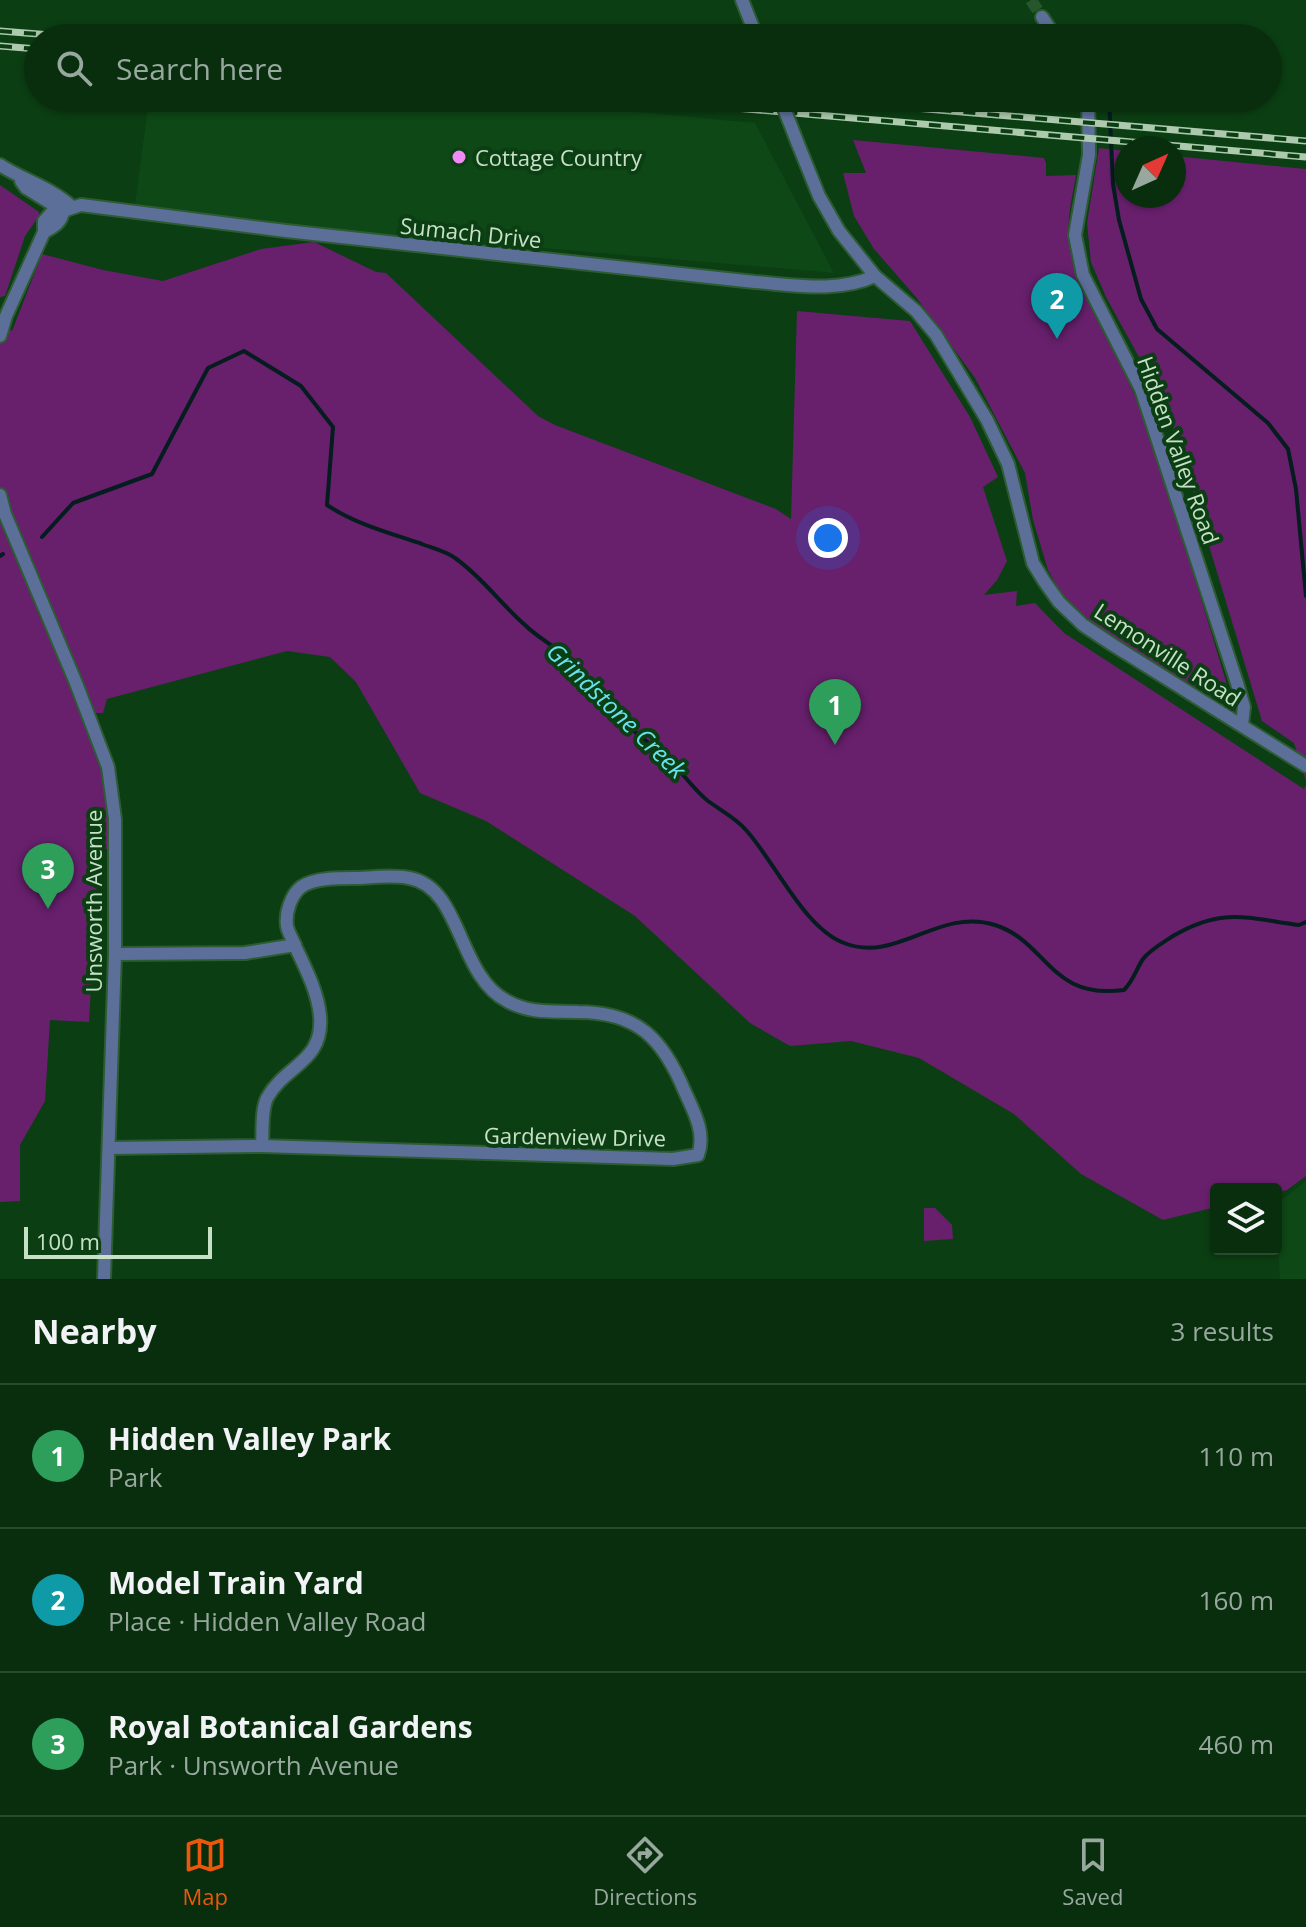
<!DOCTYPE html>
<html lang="en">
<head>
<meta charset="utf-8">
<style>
  :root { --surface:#082e0e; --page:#113617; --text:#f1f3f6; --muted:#98a89e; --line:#294a2e; --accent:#ea580c }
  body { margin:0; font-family:"Open Sans",sans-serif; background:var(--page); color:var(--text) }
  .controls { position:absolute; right:24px; bottom:24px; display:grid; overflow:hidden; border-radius:8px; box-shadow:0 2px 6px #0004 }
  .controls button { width:72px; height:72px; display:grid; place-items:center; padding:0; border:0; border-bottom:2px solid var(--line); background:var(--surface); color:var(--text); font:40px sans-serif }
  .compass { position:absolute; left:1114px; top:136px; width:72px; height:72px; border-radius:50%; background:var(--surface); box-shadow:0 2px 6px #0004; rotate:45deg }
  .scale { position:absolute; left:24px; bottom:20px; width:188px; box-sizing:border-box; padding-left:8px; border:4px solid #c7e1c7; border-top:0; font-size:22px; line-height:28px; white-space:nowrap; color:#c7e1c7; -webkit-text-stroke:6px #0b3e12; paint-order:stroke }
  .you { position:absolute; left:828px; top:538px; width:28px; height:28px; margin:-20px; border:6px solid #fff; border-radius:50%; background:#1a73e8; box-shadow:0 0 0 12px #1a73e833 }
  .badge { display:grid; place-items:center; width:52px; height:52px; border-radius:50%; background:var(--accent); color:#fff; font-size:26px; font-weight:700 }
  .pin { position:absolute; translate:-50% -66px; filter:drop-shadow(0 2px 4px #0008) }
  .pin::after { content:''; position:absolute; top:42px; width:28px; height:24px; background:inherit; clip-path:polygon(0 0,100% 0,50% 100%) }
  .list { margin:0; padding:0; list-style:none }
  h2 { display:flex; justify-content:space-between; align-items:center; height:104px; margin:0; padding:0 32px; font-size:34px }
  h2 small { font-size:26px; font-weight:400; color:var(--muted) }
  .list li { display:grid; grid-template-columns:52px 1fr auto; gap:24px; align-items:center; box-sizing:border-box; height:144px; padding:0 32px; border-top:2px solid var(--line) }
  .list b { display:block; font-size:30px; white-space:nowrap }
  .list p { margin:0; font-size:26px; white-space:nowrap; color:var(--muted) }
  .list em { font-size:26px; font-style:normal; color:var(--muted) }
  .icon { flex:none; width:44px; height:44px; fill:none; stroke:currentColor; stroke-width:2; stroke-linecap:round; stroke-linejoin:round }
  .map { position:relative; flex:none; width:1306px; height:1279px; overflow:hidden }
  .search { position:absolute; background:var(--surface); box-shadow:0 2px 6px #0004; left:24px; right:24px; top:24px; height:88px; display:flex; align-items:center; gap:20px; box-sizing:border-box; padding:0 28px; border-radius:44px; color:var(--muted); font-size:30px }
  .sheet { height:536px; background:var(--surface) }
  nav { display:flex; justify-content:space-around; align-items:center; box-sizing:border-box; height:112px; border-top:2px solid var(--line); background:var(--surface); font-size:22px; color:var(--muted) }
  nav a { display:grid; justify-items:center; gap:4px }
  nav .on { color:var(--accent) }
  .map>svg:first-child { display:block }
  .built { fill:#0e4816 }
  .green { fill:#68206d }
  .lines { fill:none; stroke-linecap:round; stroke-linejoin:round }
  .stream { stroke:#051d1f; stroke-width:4 }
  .minor-tunnel { stroke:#27562d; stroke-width:12; stroke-dasharray:12 6; stroke-linecap:butt }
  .minor-casing { stroke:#2d5b33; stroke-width:16 }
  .minor { stroke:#5c6f98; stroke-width:12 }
  .rail-casing { stroke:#adcaae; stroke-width:7 }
  .rail { stroke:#0b3e12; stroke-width:4; stroke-dasharray:12; stroke-linecap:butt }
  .minor-bridge-casing { stroke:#2d5b33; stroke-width:16; stroke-linecap:butt }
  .minor-bridge { stroke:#5c6f98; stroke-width:12 }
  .poi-dot { fill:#f08bf6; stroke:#0b3e12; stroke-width:3 }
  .labels { text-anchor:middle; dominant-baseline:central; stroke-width:8; stroke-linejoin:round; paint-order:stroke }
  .poi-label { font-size:22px; fill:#c7e1c7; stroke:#0b3e12; text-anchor:start }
  .street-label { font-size:22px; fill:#c7e1c7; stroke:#0b3e12 }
  .water-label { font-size:24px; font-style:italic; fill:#69e2ef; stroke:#0b3e12 }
</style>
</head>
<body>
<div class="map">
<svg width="1306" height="1279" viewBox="0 0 1306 1279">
  <rect width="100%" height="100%" fill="#0b3e12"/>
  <g class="built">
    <polygon points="149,98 486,98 755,123 834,273 134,213"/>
    <polygon points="1306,1181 1306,1279 1280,1279 1276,1204"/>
  </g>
  <g class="green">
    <path d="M853,140L1044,158L1046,163V176L1076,175C1073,194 1067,216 1069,236C1076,300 1119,349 1140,409C1175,508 1204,610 1235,711L1115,639L1064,600L1048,570L1033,520L1025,473L975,378L916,297L874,249L854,216L843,173H866Z"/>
    <polygon points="1099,148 1126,151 1126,196 1174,196 1174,156 1306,169 1306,781 1294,743 1262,721 1168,410 1106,297 1091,262 1087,223"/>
    <polygon points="0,185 39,212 39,216 25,236 5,296 0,297"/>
    <polygon points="314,242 376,272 386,273 538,416 555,425 776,509 791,519 797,311 910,321 970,417 998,477 983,487 1007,561 997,580 984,595 1017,591 1016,606 1035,603 1064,633 1304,789 1306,785 1306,1176 1287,1190 1276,1193 1276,1189 1216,1189 1216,1207 1163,1220 1081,1174 1014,1114 919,1058 851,1041 790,1046 750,1023 635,916 486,821 420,793 356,682 330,657 287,651 107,699 103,713 93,713 118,849 99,849 89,1022 50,1020 45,1101 20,1145 20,1201 0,1202 0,323 12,331 42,254 103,270 163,281 261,249"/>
    <polygon points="924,1208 935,1208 952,1225 953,1239 924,1241"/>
  </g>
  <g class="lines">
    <g class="stream">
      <polyline points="1093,33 1094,38"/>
      <polyline points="1109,98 1113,184 1119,220 1141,299 1157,329 1268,423 1288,449 1296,489 1306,596"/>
      <path d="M42,537L73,503L152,474L208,368L244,351L301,386L333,427L327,505C355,524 390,533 422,544C432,548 446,551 455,558C482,577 500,603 525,625C539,639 559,648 572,663C592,686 610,710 633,730C643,740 655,747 666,757C681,770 692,788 708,801C720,810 736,818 746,830C775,862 804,928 844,943C897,964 938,907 995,925C1048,942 1049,1000 1124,990C1134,980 1136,969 1143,959C1150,950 1164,942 1173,936C1222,907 1246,918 1299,925L1306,922"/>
      <polyline points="0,556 3,554"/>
    </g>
    <polyline class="minor-tunnel" points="1031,0 1042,17"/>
    <g class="minor-casing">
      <g id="minor">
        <polyline points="742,0 757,38"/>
        <polyline points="1042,17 1056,38"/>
        <polyline points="1088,98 1089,155 1075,235 1083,275 1141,389 1237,683 1244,707 1242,725"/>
        <polyline points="798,144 819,196 839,231 875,276 916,311 936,335 987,420 1008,464 1033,563 1044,581 1059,602 1083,625 1113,645 1306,766"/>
        <path d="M0,165C23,180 50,187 71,206"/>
        <polyline points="21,181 26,188 63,211"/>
        <path d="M44,232C54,227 62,222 63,211"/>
        <path d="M0,336L6,316L44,232V221L54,210L63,211L81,205L286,231L755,282C794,285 838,293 875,276"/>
        <polyline points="0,495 5,514 76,683 108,767 115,819 115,954 104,1279"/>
        <polyline points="115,954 245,953 295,945"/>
        <path d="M109,1148L262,1146L673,1159L698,1155C706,1133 694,1112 685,1092C663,1039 638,1012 578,1012C553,1011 530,1014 507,1001C457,975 462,887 409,878C393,875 376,877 360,878C344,878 315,877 301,887C291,895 285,913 287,926C288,933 294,941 296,948C306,969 318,993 320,1016C324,1062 285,1065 267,1098C261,1111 263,1132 262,1146"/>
      </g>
    </g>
    <use href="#minor" class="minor"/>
    <g class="rail-casing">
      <g id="rail">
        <polyline points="0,31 89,38"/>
        <polyline points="0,46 38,49"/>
        <polyline points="618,98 1306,157"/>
        <polyline points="796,98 1306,141"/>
      </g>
    </g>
    <use href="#rail" class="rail"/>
    <g class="minor-bridge-casing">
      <polyline id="minor-bridge" points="780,98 798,144"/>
    </g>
    <use href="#minor-bridge" class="minor-bridge"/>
  </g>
  <circle class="poi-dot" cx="459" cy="157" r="8"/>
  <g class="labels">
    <g class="poi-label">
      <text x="475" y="157">Cottage Country</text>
    </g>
    <g class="street-label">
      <text transform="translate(471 232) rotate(6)">Sumach Drive</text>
      <text transform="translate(1179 450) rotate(70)">Hidden Valley Road</text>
      <text transform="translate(1168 654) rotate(33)">Lemonville Road</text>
      <text transform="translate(93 901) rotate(-90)">Unsworth Avenue</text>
      <text transform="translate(575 1136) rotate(1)">Gardenview Drive</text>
    </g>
    <g class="water-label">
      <text transform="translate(617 710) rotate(44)">Grindstone Creek</text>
    </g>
  </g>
</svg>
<div class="controls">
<button><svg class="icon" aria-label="layers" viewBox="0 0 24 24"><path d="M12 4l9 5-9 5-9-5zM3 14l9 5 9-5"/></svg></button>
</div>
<svg class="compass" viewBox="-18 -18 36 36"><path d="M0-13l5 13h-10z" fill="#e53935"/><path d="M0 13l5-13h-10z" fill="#98a89e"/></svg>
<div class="scale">100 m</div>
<div class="you"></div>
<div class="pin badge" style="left:835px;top:745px;background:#2e9e5b">1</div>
<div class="pin badge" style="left:1057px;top:339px;background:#0f9aa8">2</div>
<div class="pin badge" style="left:48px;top:909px;background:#2e9e5b">3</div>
<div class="search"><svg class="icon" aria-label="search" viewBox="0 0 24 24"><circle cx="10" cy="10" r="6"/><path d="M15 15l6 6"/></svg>Search here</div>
</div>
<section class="sheet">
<h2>Nearby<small>3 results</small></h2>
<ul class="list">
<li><span class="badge" style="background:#2e9e5b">1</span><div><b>Hidden Valley Park</b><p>Park</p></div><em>110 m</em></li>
<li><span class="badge" style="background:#0f9aa8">2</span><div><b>Model Train Yard</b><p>Place · Hidden Valley Road</p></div><em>160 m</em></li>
<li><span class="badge" style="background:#2e9e5b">3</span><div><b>Royal Botanical Gardens</b><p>Park · Unsworth Avenue</p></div><em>460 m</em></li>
</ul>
</section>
<nav>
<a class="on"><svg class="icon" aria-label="map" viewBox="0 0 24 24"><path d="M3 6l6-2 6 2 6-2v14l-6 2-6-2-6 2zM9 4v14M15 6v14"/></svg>Map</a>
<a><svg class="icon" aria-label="directions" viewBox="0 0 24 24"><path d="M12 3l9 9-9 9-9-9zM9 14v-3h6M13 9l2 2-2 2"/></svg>Directions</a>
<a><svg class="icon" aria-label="saved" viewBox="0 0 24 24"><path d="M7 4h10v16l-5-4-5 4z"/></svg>Saved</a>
</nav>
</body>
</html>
